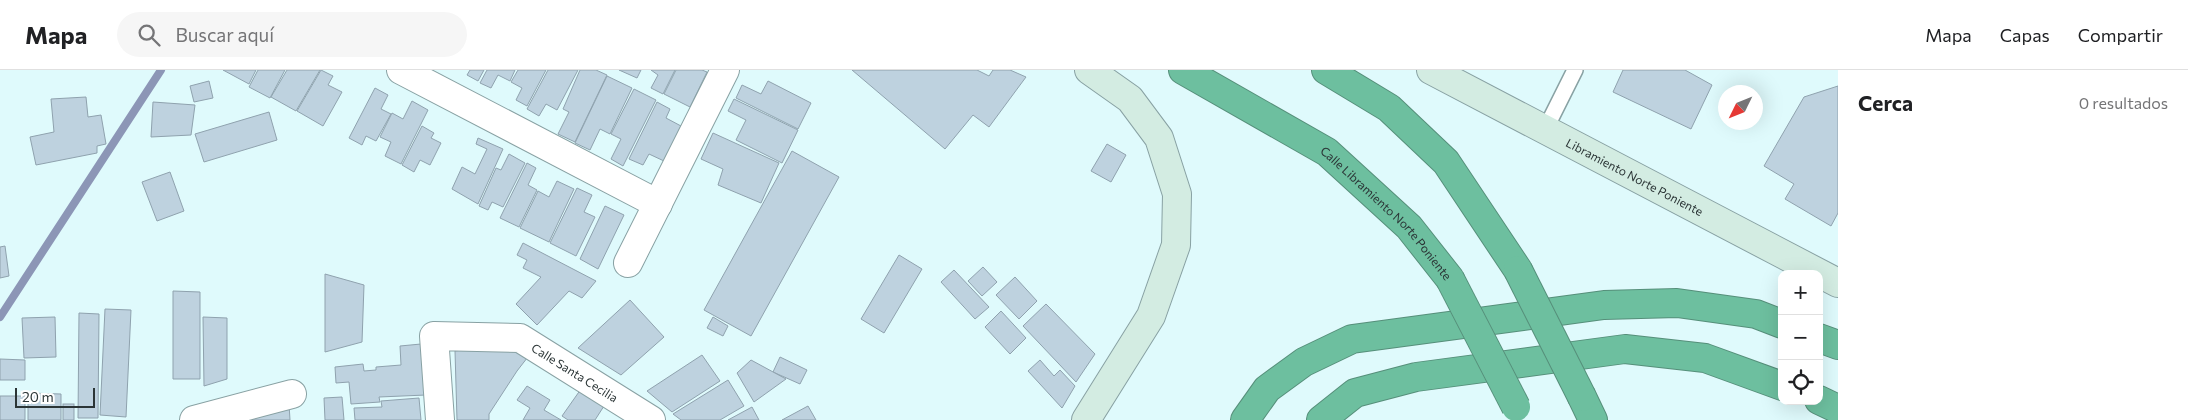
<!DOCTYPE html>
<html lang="es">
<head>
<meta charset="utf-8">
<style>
  :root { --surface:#fff; --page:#f6f6f6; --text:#202124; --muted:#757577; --line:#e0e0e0 }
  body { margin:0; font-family:Commissioner,sans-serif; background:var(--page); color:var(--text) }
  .controls { position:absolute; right:15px; bottom:15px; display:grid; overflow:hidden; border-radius:10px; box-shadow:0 5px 20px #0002 }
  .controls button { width:45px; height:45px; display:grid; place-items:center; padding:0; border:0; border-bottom:1px solid var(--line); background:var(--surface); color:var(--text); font:25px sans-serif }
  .compass { position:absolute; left:1718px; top:15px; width:45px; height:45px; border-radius:50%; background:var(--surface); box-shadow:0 5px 20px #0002; rotate:227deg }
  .scale { position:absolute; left:15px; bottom:12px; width:80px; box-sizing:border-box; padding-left:5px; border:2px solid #2b3536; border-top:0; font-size:14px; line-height:18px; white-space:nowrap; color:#2b3536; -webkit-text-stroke:4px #fff; paint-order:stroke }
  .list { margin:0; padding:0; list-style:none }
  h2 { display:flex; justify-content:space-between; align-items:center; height:65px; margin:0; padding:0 20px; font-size:21px }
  h2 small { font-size:16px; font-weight:400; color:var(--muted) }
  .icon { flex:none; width:28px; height:28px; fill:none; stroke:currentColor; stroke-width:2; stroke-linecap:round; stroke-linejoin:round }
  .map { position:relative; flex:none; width:1838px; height:350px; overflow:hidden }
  header { display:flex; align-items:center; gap:30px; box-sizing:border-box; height:70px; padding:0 25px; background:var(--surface); border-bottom:1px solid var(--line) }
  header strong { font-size:24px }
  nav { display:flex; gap:28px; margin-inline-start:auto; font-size:18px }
  .search { width:350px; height:45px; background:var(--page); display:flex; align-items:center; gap:12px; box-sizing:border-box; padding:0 18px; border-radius:28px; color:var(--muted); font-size:19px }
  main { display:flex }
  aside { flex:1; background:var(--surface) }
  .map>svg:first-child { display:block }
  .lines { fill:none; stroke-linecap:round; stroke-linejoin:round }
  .stream { stroke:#8c96b6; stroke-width:8 }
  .building { fill:#bed2df; stroke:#8fa2ae }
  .lane-casing { stroke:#88a1a3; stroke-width:18 }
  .street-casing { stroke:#88a1a3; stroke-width:30 }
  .secondary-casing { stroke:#88a1a3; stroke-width:30 }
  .highway-casing { stroke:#568f7a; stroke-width:30 }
  .lane { stroke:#fff; stroke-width:15 }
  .street { stroke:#fff; stroke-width:28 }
  .secondary { stroke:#d3ece2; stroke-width:28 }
  .highway { stroke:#6dbf9f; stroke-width:28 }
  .highway-bridge-casing { stroke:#568f7a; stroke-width:30; stroke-linecap:butt }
  .highway-bridge { stroke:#6dbf9f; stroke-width:28 }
  .labels { text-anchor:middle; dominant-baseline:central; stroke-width:4.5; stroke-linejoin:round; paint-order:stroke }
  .street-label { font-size:12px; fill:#2b3536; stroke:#fff }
</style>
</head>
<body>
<header>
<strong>Mapa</strong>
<div class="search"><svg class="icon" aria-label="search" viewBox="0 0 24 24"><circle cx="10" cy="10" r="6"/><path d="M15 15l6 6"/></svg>Buscar aquí</div>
<nav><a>Mapa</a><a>Capas</a><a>Compartir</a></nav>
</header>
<main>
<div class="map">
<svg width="1838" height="350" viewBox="0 0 1838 350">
  <rect width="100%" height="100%" fill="#dffafc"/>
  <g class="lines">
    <polyline class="stream" points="0,247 161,0"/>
  </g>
  <g class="building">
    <polygon points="223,0 256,0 249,14"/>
    <polygon points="258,0 285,0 270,28 249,17"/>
    <polygon points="287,0 320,0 296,41 271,27"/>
    <polygon points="321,0 333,6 328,15 342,22 323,56 297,41"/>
    <polygon points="470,0 484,0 478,11 467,5"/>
    <polygon points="487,0 515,0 510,11 498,5 491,18 480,13"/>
    <polygon points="518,0 546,0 527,36 516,30 522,18 511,12"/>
    <polygon points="548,0 578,0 557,40 546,34 539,46 527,39"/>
    <polygon points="580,0 596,0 607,5 575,72 558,64 569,42 563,39"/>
    <polygon points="619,0 641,0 637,8"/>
    <polygon points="651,0 675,0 663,24 651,18 658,5"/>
    <polygon points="676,0 702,0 707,2 690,37 664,24"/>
    <polygon points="852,0 977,0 989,6 993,0 1010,0 1026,7 989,57 973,45 945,79"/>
    <polygon points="1623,0 1685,0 1712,15 1691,59 1613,22"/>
    <polygon points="607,6 632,18 610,64 600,59 590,80 575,73"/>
    <polygon points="209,11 213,28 194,32 190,16"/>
    <polygon points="768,11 811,33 798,59 736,28 742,15 761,24"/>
    <polygon points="1838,16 1838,143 1831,156 1785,129 1794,114 1764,96 1804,27"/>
    <polygon points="375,18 388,25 381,39 391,44 376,71 366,66 362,75 349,68"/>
    <polygon points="634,19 656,30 623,96 611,89 621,69 611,64"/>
    <polygon points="86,27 88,47 101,45 106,74 97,76 97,83 36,95 30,67 54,62 51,29"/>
    <polygon points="734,29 798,60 782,93 736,70 746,50 728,41"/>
    <polygon points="412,31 428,40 401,94 385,86 391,72 380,67 392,43 403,49"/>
    <polygon points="153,32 195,35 191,65 151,67"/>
    <polygon points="657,32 670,39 666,48 681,56 664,91 649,84 643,95 629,89"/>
    <polygon points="269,42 277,70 204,92 195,64"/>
    <polygon points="422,56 434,63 431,68 441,73 430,95 420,90 414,102 402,95"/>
    <polygon points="713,63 779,93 761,133 718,115 723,99 701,89"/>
    <polygon points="478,68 503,79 478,134 452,119 462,97 475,104 487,79 476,74"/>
    <polygon points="1107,74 1126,85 1111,112 1091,101"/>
    <polygon points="792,81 839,107 751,266 704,240"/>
    <polygon points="509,84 525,93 503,137 492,132 488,140 479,136 496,98 501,100"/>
    <polygon points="527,93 536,98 528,115 537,120 519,157 500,148"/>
    <polygon points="170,102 184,141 157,151 142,112"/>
    <polygon points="557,111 574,119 549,172 520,158 538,121 549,127"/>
    <polygon points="577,118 592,125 584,142 595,147 576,186 550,173"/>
    <polygon points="605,136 624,145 598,199 580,189"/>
    <polygon points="523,173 596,211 582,228 569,221 537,255 516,234 541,207 523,198 527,190 517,185"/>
    <polygon points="5,176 9,206 0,208 0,177"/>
    <polygon points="899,185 922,199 884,263 861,249"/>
    <polygon points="983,197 997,212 982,226 968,211"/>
    <polygon points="954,200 989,237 975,249 941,212"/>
    <polygon points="325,204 364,215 362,272 325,282"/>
    <polygon points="1015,207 1037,231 1019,249 996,225"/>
    <polygon points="173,221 200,222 200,309 173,309"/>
    <polygon points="630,230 664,267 621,305 578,278"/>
    <polygon points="1046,234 1095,284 1076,312 1023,256"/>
    <polygon points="105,239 131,240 126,347 100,345"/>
    <polygon points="1001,241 1026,268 1010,284 985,257"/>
    <polygon points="79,243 99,244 98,348 78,348"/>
    <polygon points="55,247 56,287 24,288 22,248"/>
    <polygon points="203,247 227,248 227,309 204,316"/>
    <polygon points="713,247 728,256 723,266 707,258"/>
    <polygon points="511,272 531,283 517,301 489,344 489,350 457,350 455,281"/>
    <polygon points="421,274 426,325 379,327 380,332 351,334 349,312 336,313 335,297 363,294 364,301 376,300 376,297 401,295 400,276"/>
    <polygon points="702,285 720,311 672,342 647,321"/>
    <polygon points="780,287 807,300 800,314 773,302"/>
    <polygon points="0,289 25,290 25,310 0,310"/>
    <polygon points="751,290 786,309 754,332 737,303"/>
    <polygon points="1040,290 1054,306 1060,300 1075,316 1062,338 1028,301"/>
    <polygon points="728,310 744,336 720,350 681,350 673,344"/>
    <polygon points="527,316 550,330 544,340 561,350 523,350 530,338 517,330"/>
    <polygon points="581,319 604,336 595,350 568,350 562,346"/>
    <polygon points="28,323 61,324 61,350 28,350"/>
    <rect x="0" y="326" width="25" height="24"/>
    <polygon points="342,327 344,350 325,350 324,328"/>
    <polygon points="419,328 421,350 355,350 354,338 382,337 381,331"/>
    <rect x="63" y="334" width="11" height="16"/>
    <polygon points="289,334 290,350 250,350 250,337"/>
    <polygon points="808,336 816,350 782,350"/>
    <polygon points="752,337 759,350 728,350"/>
  </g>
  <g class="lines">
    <g class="lane-casing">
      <polyline id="lane" points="1545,60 1575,0"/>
    </g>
    <g class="street-casing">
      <g id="street">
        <polyline points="401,0 658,134"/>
        <polyline points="628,193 725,0"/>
        <polyline points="194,350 292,324"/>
        <path id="s1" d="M440,350L434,266L520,268L651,350"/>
      </g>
    </g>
    <g class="secondary-casing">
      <g id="secondary">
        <path id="s2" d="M1431,0L1838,213"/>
        <polyline points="1086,350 1151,246 1176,175 1177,124 1159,68 1130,29 1089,0"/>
      </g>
    </g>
    <g class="highway-casing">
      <g id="highway">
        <path id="s3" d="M1183,0L1327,82L1409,157L1450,209"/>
        <polyline points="1326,0 1389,38 1446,92 1518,200"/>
        <polyline points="1819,268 1838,275"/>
        <polyline points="1582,327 1593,350"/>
        <polyline points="1819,330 1838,339"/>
        <polyline points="1245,350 1267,319 1304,292 1352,269 1604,235 1677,233 1756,244 1782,254"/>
        <polyline points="1321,350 1355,323 1416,307 1625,279 1705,288 1782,316"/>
      </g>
    </g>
    <use href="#lane" class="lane"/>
    <use href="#street" class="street"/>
    <use href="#secondary" class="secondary"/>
    <use href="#highway" class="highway"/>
    <g class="highway-bridge-casing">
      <g id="highway-bridge">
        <polyline points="1518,200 1582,327"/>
        <polyline points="1450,209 1516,337"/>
      </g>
    </g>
    <use href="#highway-bridge" class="highway-bridge"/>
  </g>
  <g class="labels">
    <g class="street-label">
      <text stroke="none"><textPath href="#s2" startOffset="230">Libramiento Norte Poniente</textPath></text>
      <text stroke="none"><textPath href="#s3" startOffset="251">Calle Libramiento Norte Poniente</textPath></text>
      <text stroke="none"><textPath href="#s1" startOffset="235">Calle Santa Cecilia</textPath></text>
    </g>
  </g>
</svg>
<div class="controls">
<button>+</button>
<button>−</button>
<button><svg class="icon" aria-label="locate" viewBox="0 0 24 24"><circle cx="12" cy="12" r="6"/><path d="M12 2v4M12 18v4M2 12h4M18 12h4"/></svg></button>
</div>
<svg class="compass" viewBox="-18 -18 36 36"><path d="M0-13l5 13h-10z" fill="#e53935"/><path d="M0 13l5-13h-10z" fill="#757577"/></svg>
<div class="scale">20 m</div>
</div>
<aside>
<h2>Cerca<small>0 resultados</small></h2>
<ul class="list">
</ul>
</aside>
</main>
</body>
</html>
